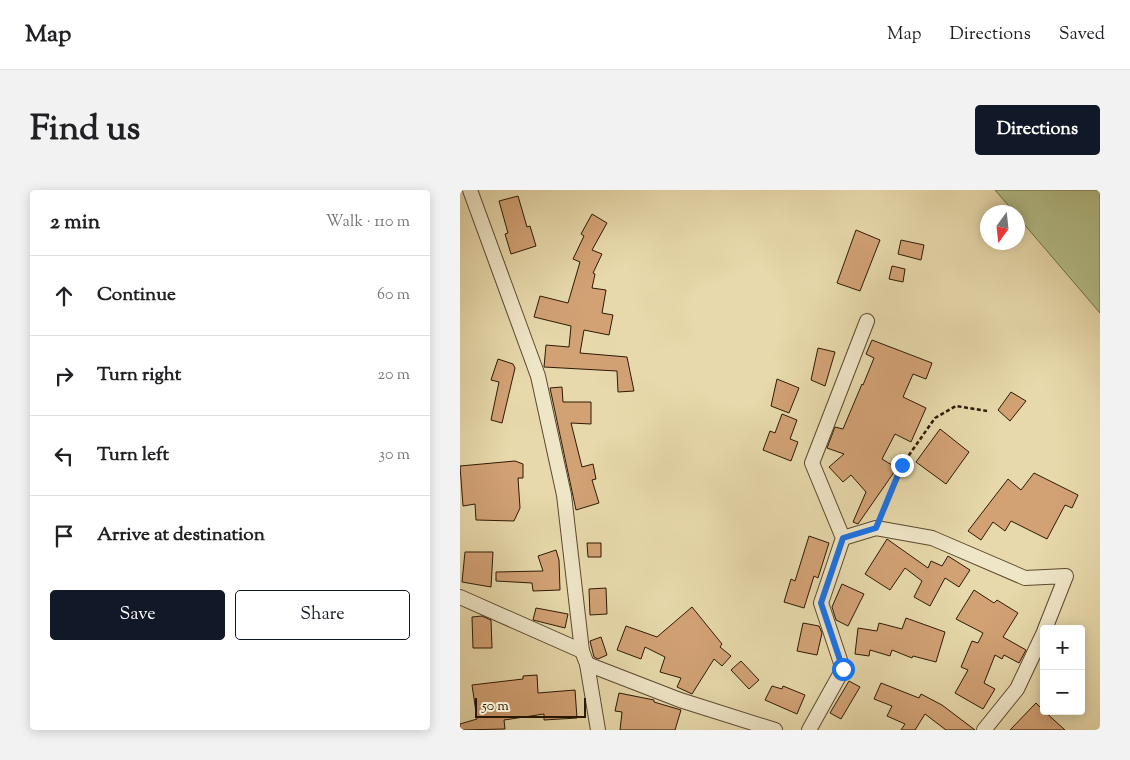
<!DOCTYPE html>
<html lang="en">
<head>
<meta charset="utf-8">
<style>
  :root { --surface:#fff; --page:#f2f2f2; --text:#202124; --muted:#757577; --line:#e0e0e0; --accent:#111827 }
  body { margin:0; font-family:"Sorts Mill Goudy",serif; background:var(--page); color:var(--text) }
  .controls { position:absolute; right:15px; bottom:15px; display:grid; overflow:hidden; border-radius:5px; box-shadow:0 2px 12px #0003 }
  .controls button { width:45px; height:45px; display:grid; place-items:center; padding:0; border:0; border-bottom:1px solid var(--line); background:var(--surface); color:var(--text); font:25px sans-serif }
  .compass { position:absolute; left:520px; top:15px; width:45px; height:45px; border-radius:50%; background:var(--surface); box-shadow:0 2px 12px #0003; rotate:195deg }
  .scale { position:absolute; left:15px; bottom:12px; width:111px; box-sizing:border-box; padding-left:5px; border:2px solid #2e1904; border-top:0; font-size:14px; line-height:18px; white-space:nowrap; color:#2e1904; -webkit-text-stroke:4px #efe6c8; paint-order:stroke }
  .stop { position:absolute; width:15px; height:15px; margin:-11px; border:4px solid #1a73e8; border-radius:50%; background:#fff }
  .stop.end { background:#1a73e8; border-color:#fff; box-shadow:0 1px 5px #0008 }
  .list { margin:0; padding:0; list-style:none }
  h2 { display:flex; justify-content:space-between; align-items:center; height:65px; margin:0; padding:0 20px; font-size:21px }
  h2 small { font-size:16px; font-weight:400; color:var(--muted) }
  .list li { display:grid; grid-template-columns:32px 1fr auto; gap:15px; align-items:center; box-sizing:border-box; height:80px; padding:0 20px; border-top:1px solid var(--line) }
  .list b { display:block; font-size:19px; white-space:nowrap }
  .list em { font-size:16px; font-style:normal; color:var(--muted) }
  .actions { display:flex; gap:10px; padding:15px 20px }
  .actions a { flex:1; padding:11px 0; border:1px solid var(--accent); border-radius:5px; text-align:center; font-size:18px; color:var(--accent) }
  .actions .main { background:var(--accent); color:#fff }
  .icon { flex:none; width:28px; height:28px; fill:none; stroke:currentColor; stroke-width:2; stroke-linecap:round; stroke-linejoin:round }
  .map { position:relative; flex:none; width:640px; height:540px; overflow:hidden; border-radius:5px }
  header { display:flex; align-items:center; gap:30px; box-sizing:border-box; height:70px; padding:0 25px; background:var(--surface); border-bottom:1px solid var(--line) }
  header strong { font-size:24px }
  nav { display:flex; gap:28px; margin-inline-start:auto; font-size:18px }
  .intro { display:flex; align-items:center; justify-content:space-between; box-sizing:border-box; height:120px; padding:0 30px }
  h1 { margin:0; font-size:35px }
  .button { padding:12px 22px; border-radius:5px; background:var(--accent); color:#fff; font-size:18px; font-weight:700 }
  main { display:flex; gap:30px; padding:0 30px }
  aside { flex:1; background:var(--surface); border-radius:5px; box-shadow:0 2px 12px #0003 }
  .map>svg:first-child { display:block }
  .green { fill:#b4bf89; stroke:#716c46 }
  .building { fill:#d2a275; stroke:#2e1904 }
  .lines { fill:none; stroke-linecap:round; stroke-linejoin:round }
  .street-casing { stroke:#5c492e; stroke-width:16 }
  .path { stroke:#2e1904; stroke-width:2.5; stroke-dasharray:4 2.5; stroke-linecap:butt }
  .street { stroke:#efe6c8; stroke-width:14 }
  .route { stroke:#1a73e8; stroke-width:6 }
</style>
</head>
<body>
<header>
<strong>Map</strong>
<nav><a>Map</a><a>Directions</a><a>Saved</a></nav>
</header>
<div class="intro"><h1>Find us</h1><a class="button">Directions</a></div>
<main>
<aside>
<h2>2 min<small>Walk · 110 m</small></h2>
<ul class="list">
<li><svg class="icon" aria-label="ahead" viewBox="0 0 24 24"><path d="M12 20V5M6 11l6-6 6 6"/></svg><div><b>Continue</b></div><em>60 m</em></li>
<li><svg class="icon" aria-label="right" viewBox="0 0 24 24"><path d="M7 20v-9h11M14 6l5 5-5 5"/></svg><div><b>Turn right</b></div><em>20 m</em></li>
<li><svg class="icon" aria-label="left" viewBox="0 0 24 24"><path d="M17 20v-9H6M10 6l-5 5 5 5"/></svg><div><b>Turn left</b></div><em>30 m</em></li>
<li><svg class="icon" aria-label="arrive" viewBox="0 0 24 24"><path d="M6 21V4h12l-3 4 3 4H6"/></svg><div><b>Arrive at destination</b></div></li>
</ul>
<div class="actions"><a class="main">Save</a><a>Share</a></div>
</aside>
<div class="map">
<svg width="640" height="540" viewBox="0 0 640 540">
  <rect width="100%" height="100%" fill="#e7d9ab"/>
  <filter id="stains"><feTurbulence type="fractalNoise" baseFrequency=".004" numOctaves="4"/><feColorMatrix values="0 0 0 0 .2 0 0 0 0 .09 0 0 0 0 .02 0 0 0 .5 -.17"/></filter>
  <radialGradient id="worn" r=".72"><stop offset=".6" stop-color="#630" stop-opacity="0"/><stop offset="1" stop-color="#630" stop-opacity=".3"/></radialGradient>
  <polygon class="green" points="535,0 640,0 640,123 558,27 558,22 554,22"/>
  <g class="building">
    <polygon points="58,6 67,37 70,36 76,56 51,64 45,44 48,43 39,11"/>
    <polygon points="132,24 147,33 132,60 142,64 133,83 135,84 132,98 146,100 142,123 153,125 149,145 124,140 120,163 167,167 174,201 158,202 157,181 84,177 86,155 109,157 111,136 74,127 80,106 108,113 120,72 113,69 124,46 121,44"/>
    <polygon points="396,40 420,50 400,101 377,93"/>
    <polygon points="441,50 464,55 461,70 438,64"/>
    <polygon points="432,76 445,79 443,92 429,89"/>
    <polygon points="412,150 472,173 466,189 453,184 443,207 466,218 451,252 435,244 422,269 437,278 398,334 393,332 406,302 391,285 383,292 369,277 384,264 367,258 375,237 383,239 402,194 403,195 414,168 406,164"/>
    <polygon points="358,158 375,162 365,196 351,190"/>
    <polygon points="38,169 53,174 55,178 42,233 31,230 39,192 31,190"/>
    <polygon points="317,189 339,198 329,223 311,216"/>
    <polygon points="102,197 103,212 131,212 131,234 111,233 122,277 133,274 136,289 132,290 139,313 116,320 90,198"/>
    <polygon points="551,202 566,211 550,231 538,220"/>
    <polygon points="322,224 337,230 330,249 338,252 331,271 303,260 310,241 315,243"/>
    <polygon points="480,239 509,262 486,294 456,272"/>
    <polygon points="55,271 63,274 63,288 58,288 60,318 54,331 16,330 15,314 3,316 0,276"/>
    <polygon points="574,283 618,305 612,318 605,315 587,349 551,331 545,341 533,332 521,350 508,341 548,289 561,300"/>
    <polygon points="349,346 369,353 358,388 354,386 344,418 324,412 331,389 335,391"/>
    <polygon points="427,349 468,378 471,371 482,376 488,366 510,380 499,397 485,388 470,416 454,407 462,391 445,378 430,400 405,384"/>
    <polygon points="127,353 141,353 141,367 128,367"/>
    <polygon points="96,360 99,370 100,400 73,401 72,393 36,391 36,382 83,381 78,366"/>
    <polygon points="5,362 33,362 31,397 2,392"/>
    <polygon points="382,394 404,404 388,436 376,430 372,417"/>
    <polygon points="146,398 147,424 130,425 129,399"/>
    <polygon points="514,400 534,413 537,410 558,423 543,447 566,460 559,473 544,465 542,469 535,465 524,493 535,499 523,519 495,503 508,480 501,477 512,451 518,453 523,443 496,429"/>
    <polygon points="232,417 262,454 260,457 271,466 262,476 254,469 232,504 217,497 221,488 200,482 205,467 185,457 181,469 157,460 166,436 197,447"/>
    <polygon points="76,418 108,424 105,438 73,430"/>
    <polygon points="22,426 31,430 32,458 13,458 12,427"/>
    <polygon points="446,428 485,442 476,472 453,466 452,468 432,460 430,466 410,460 409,466 395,464 398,438 417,441 419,433 442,439"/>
    <polygon points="343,433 359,436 362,443 357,465 337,461"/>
    <polygon points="141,447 147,465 138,469 134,467 130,451"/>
    <polygon points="281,471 299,490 289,499 271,480"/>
    <polygon points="77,485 78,503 115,500 117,528 84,530 84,524 44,530 45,539 0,540 0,534 17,529 12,495 63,489 63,486"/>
    <polygon points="389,491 400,497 381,529 370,523"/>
    <polygon points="421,493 459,508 461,504 482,515 515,540 486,540 465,524 455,540 441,540 445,534 427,526 432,516 414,509"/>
    <polygon points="312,496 322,499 323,496 345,505 337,524 305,510"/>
    <polygon points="159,503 194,510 194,512 221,520 215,540 160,540 162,522 155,521"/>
    <polygon points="576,513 584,521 605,540 550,540"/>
  </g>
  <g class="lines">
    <g class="street-casing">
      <g id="street">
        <polyline points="10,0 78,186 104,305 122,461 127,474 138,540"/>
        <polyline points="383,348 416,338 472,348 565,388 606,386 585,439"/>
        <polyline points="0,407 122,461"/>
        <polyline points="127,474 220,510 315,540"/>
        <polyline points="349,540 383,479 361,413 383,348 352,273 407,131"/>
        <polyline points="524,540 557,499 584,442"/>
      </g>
    </g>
    <polyline class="path" points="421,324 442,275 475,228 496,216 527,221"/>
    <use href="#street" class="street"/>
  </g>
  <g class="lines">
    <polyline class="route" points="383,479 361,413 383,348 416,338 442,275"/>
  </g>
  <rect width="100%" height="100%" filter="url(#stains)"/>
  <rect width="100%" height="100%" fill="url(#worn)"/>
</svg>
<div class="controls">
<button>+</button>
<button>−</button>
</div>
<svg class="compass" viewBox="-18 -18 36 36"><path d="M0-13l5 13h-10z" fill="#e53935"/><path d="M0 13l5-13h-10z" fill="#757577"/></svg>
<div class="scale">50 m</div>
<div class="stop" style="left:383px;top:479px"></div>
<div class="stop end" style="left:442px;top:275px"></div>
</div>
</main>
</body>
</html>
